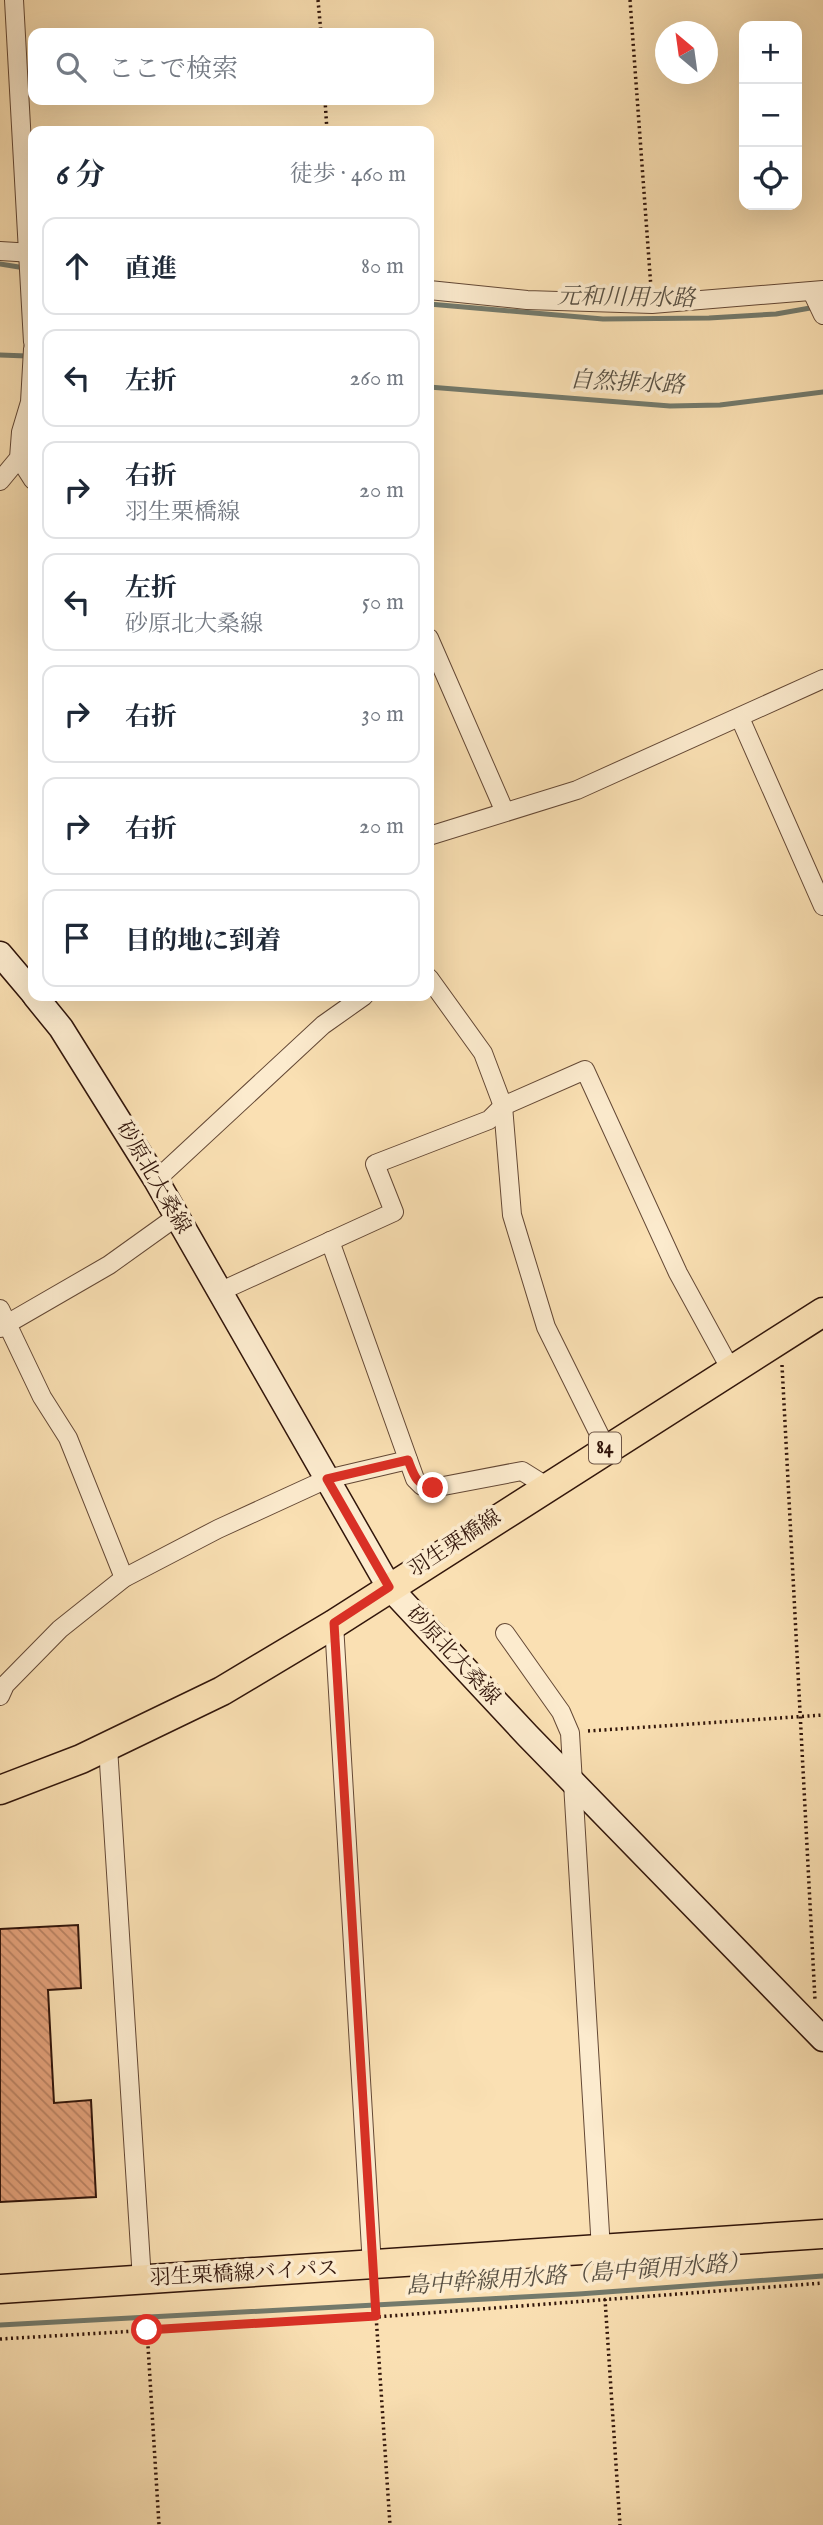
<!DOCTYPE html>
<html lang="ja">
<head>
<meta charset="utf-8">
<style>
  :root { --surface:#fff; --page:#f2f2f3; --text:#1f2937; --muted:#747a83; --line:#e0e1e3 }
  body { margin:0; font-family:"IM FELL English","Noto Serif JP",serif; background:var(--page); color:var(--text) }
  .controls { position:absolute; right:21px; top:21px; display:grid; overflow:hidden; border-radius:14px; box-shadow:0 7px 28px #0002 }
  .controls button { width:63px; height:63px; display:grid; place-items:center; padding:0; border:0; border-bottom:2px solid var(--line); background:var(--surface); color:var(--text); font:35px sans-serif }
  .compass { position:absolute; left:655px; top:21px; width:63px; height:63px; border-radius:50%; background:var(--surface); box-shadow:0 7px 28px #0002; rotate:331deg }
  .stop { position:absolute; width:21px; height:21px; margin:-16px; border:5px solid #d93025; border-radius:50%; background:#fff }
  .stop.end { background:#d93025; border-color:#fff; box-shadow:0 2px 7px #0008 }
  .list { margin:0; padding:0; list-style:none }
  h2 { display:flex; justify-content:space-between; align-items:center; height:91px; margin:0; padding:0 28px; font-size:30px }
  h2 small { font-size:23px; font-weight:400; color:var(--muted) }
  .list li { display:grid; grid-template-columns:46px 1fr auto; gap:21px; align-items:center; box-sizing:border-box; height:98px; margin:0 14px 14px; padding:0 14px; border:2px solid var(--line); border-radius:14px }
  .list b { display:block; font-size:26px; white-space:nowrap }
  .list p { margin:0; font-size:23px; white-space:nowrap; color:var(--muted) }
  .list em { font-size:23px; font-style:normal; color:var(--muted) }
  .icon { flex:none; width:38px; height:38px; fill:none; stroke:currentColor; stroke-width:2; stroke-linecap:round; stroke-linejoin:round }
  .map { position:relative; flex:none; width:823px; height:2525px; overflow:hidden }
  .search { position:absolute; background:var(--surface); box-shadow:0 7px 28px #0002; left:28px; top:28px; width:406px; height:77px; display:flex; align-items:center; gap:18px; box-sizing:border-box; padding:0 24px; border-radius:14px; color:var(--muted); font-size:26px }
  .panel { position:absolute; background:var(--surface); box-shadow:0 7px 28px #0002; left:28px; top:126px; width:406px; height:875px; border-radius:14px }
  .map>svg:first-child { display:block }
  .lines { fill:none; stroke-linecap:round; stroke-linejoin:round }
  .stream { stroke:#737a6c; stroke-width:5 }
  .building { fill:url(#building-back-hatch); stroke:#32160b; stroke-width:2 }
  .street-casing { stroke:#644835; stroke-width:20 }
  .secondary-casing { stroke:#32160b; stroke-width:27 }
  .primary-casing { stroke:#32160b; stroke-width:31 }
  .path { stroke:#32160b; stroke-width:3.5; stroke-dasharray:2 3.5; stroke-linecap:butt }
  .street { stroke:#fcebce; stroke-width:18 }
  .secondary { stroke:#fcebce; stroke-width:24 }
  .primary { stroke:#fae0b3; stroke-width:28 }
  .route { stroke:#d93025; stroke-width:9 }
  .labels { text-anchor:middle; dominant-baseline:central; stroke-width:7; stroke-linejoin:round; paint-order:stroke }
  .shield { fill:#fcebce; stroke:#6f5646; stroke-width:2 }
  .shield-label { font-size:19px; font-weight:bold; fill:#32160b }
  .street-label { font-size:21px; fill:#32160b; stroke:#fcebce }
  .water-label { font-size:23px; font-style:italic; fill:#585043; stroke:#fcebce }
</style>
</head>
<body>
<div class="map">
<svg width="823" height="2525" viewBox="0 0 823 2525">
  <defs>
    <pattern id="building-back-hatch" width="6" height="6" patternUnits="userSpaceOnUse" patternTransform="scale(1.75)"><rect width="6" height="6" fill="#e2a17b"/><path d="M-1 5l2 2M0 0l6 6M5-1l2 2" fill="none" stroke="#b88263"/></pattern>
  </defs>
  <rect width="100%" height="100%" fill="#fae0b3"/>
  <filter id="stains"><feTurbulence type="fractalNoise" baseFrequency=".00286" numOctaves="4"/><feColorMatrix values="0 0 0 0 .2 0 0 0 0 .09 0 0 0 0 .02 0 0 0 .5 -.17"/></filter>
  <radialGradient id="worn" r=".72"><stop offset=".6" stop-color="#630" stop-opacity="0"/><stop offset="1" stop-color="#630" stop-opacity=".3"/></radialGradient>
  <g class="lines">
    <g class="stream">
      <polyline points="0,264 25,268"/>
      <polyline points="429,304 603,319 709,318 776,314 816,307"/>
      <polyline points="0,355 27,356"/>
      <polyline points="429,387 670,406 720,405 823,392"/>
      <polyline points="0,2325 579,2294 823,2276"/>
    </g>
  </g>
  <polygon class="building" points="78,1925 81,1988 48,1990 54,2103 91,2100 96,2197 0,2202 0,1929"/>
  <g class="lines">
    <g class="street-casing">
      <g id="street">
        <polyline points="14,0 33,342"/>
        <polyline points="0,251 33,253"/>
        <polyline points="429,290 527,300 652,304 823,290"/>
        <polyline points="812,292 823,315"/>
        <polyline points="19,458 33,480"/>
        <polyline points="0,481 19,458 21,432 30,402 33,349"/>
        <polyline points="429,638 504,810"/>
        <polyline points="740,718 823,906"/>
        <polyline points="429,836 577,790 823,679"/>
        <polyline points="429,978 483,1053 503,1106 512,1215 546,1327 606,1448"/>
        <polyline points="156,1180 323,1025 364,996"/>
        <polyline points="330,1241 415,1479 422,1486 433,1488 522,1471 546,1486"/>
        <polyline points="219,1292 394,1212 375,1164 489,1120 503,1106 585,1070 678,1273 731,1370"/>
        <polyline points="0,1309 42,1397 68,1438 124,1578"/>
        <polyline points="0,1328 109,1265 176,1217"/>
        <polyline points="334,1624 372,2266"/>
        <polyline points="505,1633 561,1712 570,1733 601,2250"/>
        <polyline points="0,1696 5,1685 60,1629 124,1578 218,1529 327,1479 408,1460"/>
        <polyline points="108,1747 142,2280"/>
      </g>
    </g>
    <g class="secondary-casing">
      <g id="secondary">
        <polyline points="0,954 33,993"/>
        <polyline points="35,996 61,1028 156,1180 389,1587 527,1735 823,2039"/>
      </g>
    </g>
    <g class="primary-casing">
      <g id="primary">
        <polyline points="0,1790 81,1759 222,1691 334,1624 823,1312"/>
        <polyline points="0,2289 823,2234"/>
      </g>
    </g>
    <g class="path">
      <polyline points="318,0 321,33"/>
      <polyline points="630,0 651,288"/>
      <polyline points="325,100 327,131"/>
      <polyline points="782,1365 815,2000"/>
      <polyline points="588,1731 823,1715"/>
      <polyline points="374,2285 390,2525"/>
      <polyline points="605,2299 620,2525"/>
      <polyline points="147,2330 159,2525"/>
      <polyline points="0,2339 376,2317 823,2283"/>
    </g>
    <use href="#street" class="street"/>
    <use href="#secondary" class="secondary"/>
    <use href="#primary" class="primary"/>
  </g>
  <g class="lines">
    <path class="route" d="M147,2330L376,2316L334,1623L389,1587L327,1479L408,1460C414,1475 416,1485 433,1488"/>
  </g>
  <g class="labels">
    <rect class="shield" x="589" y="1432.5" width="32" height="31" rx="5"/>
    <g class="shield-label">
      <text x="605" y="1448">84</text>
    </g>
    <g class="street-label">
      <text transform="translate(153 1178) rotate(60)">砂原北大桑線</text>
      <text transform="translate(455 1544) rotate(-33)">羽生栗橋線</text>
      <text transform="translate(453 1656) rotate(47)">砂原北大桑線</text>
      <text transform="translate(244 2274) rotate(-3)">羽生栗橋線バイパス</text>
    </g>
    <g class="water-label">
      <text transform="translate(626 298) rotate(1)">元和川用水路</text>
      <text transform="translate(627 383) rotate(3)">自然排水路</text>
      <text transform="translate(578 2275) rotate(-4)">島中幹線用水路（島中領用水路）</text>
    </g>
  </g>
  <rect width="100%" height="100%" filter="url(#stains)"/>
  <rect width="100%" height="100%" fill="url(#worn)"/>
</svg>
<div class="controls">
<button>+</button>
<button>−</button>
<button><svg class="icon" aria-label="locate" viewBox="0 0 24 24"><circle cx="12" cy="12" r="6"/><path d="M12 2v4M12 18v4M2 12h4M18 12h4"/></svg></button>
</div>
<svg class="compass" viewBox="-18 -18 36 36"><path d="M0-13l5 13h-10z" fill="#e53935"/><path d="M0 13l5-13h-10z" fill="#747a83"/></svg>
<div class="stop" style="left:147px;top:2330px"></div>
<div class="stop end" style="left:433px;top:1488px"></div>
<div class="search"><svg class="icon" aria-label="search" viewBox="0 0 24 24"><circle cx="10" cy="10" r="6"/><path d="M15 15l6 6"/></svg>ここで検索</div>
<section class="panel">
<h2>6 分<small>徒歩 · 460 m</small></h2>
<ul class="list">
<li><svg class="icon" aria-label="ahead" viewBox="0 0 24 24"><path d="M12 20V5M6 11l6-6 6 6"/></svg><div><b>直進</b></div><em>80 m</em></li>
<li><svg class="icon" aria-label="left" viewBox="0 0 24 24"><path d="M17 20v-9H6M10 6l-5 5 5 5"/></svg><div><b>左折</b></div><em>260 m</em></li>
<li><svg class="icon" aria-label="right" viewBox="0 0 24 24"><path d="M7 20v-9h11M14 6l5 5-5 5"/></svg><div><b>右折</b><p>羽生栗橋線</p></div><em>20 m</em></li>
<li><svg class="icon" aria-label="left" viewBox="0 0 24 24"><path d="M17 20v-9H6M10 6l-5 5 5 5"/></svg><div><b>左折</b><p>砂原北大桑線</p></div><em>50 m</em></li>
<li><svg class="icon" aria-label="right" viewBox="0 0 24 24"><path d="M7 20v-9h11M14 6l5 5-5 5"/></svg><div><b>右折</b></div><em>30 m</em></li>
<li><svg class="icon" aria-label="right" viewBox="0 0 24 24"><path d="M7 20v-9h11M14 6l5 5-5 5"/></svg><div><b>右折</b></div><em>20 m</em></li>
<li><svg class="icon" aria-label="arrive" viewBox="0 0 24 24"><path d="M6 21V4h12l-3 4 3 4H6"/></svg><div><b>目的地に到着</b></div></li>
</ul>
</section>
</div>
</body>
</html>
